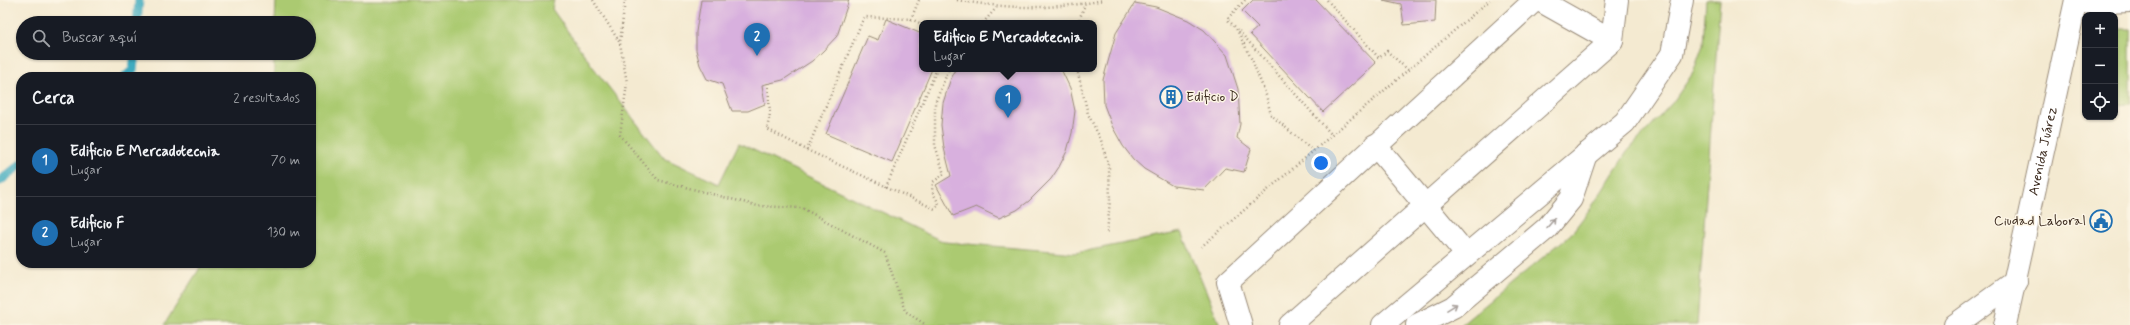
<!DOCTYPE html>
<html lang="es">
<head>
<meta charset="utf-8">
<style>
  :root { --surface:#171b24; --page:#242831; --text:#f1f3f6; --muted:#9ea1a6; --line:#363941; --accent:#1f6fb2 }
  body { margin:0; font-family:Mynerve,sans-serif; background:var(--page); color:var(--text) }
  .controls { position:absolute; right:12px; top:12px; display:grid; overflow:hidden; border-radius:8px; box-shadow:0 1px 3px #0004 }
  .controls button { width:36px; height:36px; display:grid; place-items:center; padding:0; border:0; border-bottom:1px solid var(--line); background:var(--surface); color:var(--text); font:20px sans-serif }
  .you { position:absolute; left:1321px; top:163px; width:14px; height:14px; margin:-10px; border:3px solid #fff; border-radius:50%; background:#1a73e8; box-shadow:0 0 0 6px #1a73e833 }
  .badge { display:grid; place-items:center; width:26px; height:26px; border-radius:50%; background:var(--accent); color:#fff; font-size:13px; font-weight:700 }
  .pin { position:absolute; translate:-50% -33px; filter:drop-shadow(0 1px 2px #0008) }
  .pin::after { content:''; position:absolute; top:21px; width:14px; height:12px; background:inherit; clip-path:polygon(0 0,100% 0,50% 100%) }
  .popup { position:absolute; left:919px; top:20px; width:178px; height:52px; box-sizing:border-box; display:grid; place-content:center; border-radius:8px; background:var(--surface); filter:drop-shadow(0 1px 3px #0005); font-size:13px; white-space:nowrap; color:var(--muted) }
  .popup b { font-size:15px; color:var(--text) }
  .popup::after { content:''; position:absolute; left:50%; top:100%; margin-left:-8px; border:8px solid transparent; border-top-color:var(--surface) }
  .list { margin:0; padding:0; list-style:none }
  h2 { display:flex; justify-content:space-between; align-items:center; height:52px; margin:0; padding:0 16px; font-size:17px }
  h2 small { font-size:13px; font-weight:400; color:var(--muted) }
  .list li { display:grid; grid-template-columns:26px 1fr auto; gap:12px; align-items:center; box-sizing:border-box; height:72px; padding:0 16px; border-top:1px solid var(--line) }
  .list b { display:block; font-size:15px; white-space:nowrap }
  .list p { margin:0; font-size:13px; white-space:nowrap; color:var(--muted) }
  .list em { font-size:13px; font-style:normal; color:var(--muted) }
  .icon { flex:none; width:22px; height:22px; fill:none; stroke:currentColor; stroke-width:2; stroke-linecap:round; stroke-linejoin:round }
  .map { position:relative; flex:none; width:2130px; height:325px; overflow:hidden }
  .search { position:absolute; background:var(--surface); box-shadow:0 1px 3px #0004; left:16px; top:16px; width:300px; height:44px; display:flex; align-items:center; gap:10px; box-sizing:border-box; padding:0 14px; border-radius:22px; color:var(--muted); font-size:15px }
  .panel { position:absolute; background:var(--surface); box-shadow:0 1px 3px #0004; left:16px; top:72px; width:300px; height:196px; border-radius:16px }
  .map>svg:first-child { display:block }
  .green { fill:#abca71; stroke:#737a48 }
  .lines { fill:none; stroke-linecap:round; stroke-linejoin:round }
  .stream { stroke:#40abbf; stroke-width:9 }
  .building { fill:#d8b0de }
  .minor-casing { stroke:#988a78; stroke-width:24 }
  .path { stroke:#988a78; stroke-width:2.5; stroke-dasharray:1 3; stroke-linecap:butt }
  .minor { stroke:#fff; stroke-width:22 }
  .oneway { stroke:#a79f9a }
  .labels { text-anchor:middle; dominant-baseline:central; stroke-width:3; stroke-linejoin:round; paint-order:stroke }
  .poi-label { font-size:14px; fill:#3b2a1e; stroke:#fcf5e5; text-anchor:start }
  .street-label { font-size:14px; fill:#3b2a1e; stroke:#fcf5e5 }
</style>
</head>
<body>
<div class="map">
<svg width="2130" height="325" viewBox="0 0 2130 325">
  <rect width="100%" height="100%" fill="#fcf5e5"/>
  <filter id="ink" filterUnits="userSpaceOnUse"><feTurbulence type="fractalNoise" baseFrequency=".025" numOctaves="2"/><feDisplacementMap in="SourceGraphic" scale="8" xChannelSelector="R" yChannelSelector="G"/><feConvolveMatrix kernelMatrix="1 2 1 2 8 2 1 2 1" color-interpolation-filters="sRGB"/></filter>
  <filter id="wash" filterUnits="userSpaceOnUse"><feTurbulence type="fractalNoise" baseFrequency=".012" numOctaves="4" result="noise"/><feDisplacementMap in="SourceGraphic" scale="16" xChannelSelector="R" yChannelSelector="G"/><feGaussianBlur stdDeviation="0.9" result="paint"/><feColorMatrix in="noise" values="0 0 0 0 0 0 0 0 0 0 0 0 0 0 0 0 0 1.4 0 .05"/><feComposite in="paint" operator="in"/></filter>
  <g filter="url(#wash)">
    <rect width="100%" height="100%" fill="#f4ead1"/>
    <g class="green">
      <polygon points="276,0 554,0 552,9 593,67 664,158 719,184 739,143 944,242 1076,253 1182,232 1220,325 164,325 203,263 311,263 311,77 274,77 274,53 309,53 309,23 275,23"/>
      <polygon points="1706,0 1720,0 1697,325 1461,325 1571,234 1595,202 1627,152 1673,102 1693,73 1703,45"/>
      <polygon points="2116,29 2130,29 2130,104 2115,105"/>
    </g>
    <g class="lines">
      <g class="stream">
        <polyline points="137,23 139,0"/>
        <polyline points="125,77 133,70 135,53"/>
        <polyline points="0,181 21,164"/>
      </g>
    </g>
    <g id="blocks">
      <g class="building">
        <polygon points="701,0 849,0 837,36 823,51 812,61 783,80 762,85 765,104 748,111 732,111 722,84 707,79 700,65 696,50 696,32"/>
        <polygon points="1253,0 1316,0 1376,63 1323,112 1250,34 1258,27 1242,11"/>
        <polygon points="1383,0 1436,0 1435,22 1404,25 1401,4"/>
        <polygon points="1135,3 1156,7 1188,20 1204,30 1227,55 1238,89 1240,124 1237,138 1251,149 1244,172 1225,168 1204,190 1173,186 1144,169 1133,159 1123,146 1112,126 1104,105 1103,80 1116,33"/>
        <polygon points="886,19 922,34 922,69 932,69 892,162 826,134 868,36 878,40"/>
        <polygon points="956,69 1061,69 1070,88 1075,111 1072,133 1067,151 1059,167 1051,179 1029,201 1017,210 999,218 976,207 953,216 936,185 951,176 944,148 941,125 943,103 950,81"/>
      </g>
    </g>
  </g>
  <g filter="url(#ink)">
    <use href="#blocks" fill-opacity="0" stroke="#988a78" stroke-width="1"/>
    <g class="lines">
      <g class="minor-casing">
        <g id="minor">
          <polyline points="1539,0 1612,41"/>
          <polyline points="2076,3 2130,1"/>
          <polyline points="1375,145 1466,254"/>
          <polyline points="1241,325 1228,282 1535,0"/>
          <polyline points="1290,325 1612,41 1617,0"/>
          <polyline points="1383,325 1625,122 1672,54 1682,0"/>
          <polyline points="1417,325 1453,307 1547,228 1571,199 1586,154"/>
          <polyline points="1955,325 2016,281"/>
          <path id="s1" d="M2005,325L2076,0"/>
        </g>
      </g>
      <g class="path">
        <polyline points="593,0 620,43"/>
        <polyline points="625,0 620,43 627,83 620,135 658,180 758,206 802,208 885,253 905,311 926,325"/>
        <polyline points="919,0 911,19 864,17 807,150 935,209 939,204 932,191 933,182 944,174 935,145 935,103 949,69"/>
        <path d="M957,0C1006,9 1055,10 1104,0"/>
        <polyline points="1245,0 1227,19 1236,28 1252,60 1266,95 1271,115 1313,151"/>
        <polyline points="1327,0 1379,58 1387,51 1408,70"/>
        <polyline points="911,19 922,24"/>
        <polyline points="983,23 997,7"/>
        <polyline points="1078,23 1085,4"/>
        <polyline points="1239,31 1332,135"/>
        <polyline points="1077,69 1088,114 1101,140 1109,168 1110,200 1107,233"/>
        <polyline points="768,83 770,114 767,129 807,150"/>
        <polyline points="886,187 937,69"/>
        <polyline points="1201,247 1490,0"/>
      </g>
      <use href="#minor" class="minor"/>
    </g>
    <defs><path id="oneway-shaft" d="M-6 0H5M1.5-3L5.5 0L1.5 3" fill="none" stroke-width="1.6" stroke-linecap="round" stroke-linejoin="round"/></defs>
    <g class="oneway">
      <use href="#oneway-shaft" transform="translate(1551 223) rotate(-49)"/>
      <use href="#oneway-shaft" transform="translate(1452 307) rotate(-32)"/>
    </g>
  </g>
  <defs>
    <g id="building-ring" transform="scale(1.15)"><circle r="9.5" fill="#fcf5e5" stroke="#1f6fb2" stroke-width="1.5"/><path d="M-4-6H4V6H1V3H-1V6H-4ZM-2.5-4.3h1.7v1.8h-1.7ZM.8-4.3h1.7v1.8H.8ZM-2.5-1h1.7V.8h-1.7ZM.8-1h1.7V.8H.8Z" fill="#1f6fb2"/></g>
    <g id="civic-ring" transform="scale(1.15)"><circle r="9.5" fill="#fcf5e5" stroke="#1f6fb2" stroke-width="1.5"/><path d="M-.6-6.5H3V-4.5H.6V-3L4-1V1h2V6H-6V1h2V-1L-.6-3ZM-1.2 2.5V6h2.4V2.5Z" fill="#1f6fb2"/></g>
  </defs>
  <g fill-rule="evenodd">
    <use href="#building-ring" x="1171" y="97"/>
    <use href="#civic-ring" x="2101" y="221"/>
  </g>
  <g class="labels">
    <g class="poi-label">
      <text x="1186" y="97">Edificio D</text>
      <text x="2086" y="221" text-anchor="end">Ciudad Laboral</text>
    </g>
    <g class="street-label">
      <text stroke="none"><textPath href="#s1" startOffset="178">Avenida Juárez</textPath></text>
    </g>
  </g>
</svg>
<div class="controls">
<button>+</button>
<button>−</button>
<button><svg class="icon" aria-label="locate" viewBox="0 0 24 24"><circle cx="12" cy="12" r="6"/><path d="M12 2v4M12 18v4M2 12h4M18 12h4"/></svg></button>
</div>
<div class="you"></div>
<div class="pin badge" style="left:1008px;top:118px">1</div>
<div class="popup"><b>Edificio E Mercadotecnia</b>Lugar</div>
<div class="pin badge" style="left:757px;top:56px">2</div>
<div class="search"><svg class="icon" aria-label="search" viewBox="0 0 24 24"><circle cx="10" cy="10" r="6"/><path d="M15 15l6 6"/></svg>Buscar aquí</div>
<section class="panel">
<h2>Cerca<small>2 resultados</small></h2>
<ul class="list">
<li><span class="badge">1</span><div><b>Edificio E Mercadotecnia</b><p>Lugar</p></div><em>70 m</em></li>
<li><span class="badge">2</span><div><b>Edificio F</b><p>Lugar</p></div><em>130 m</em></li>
</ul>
</section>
</div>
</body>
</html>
